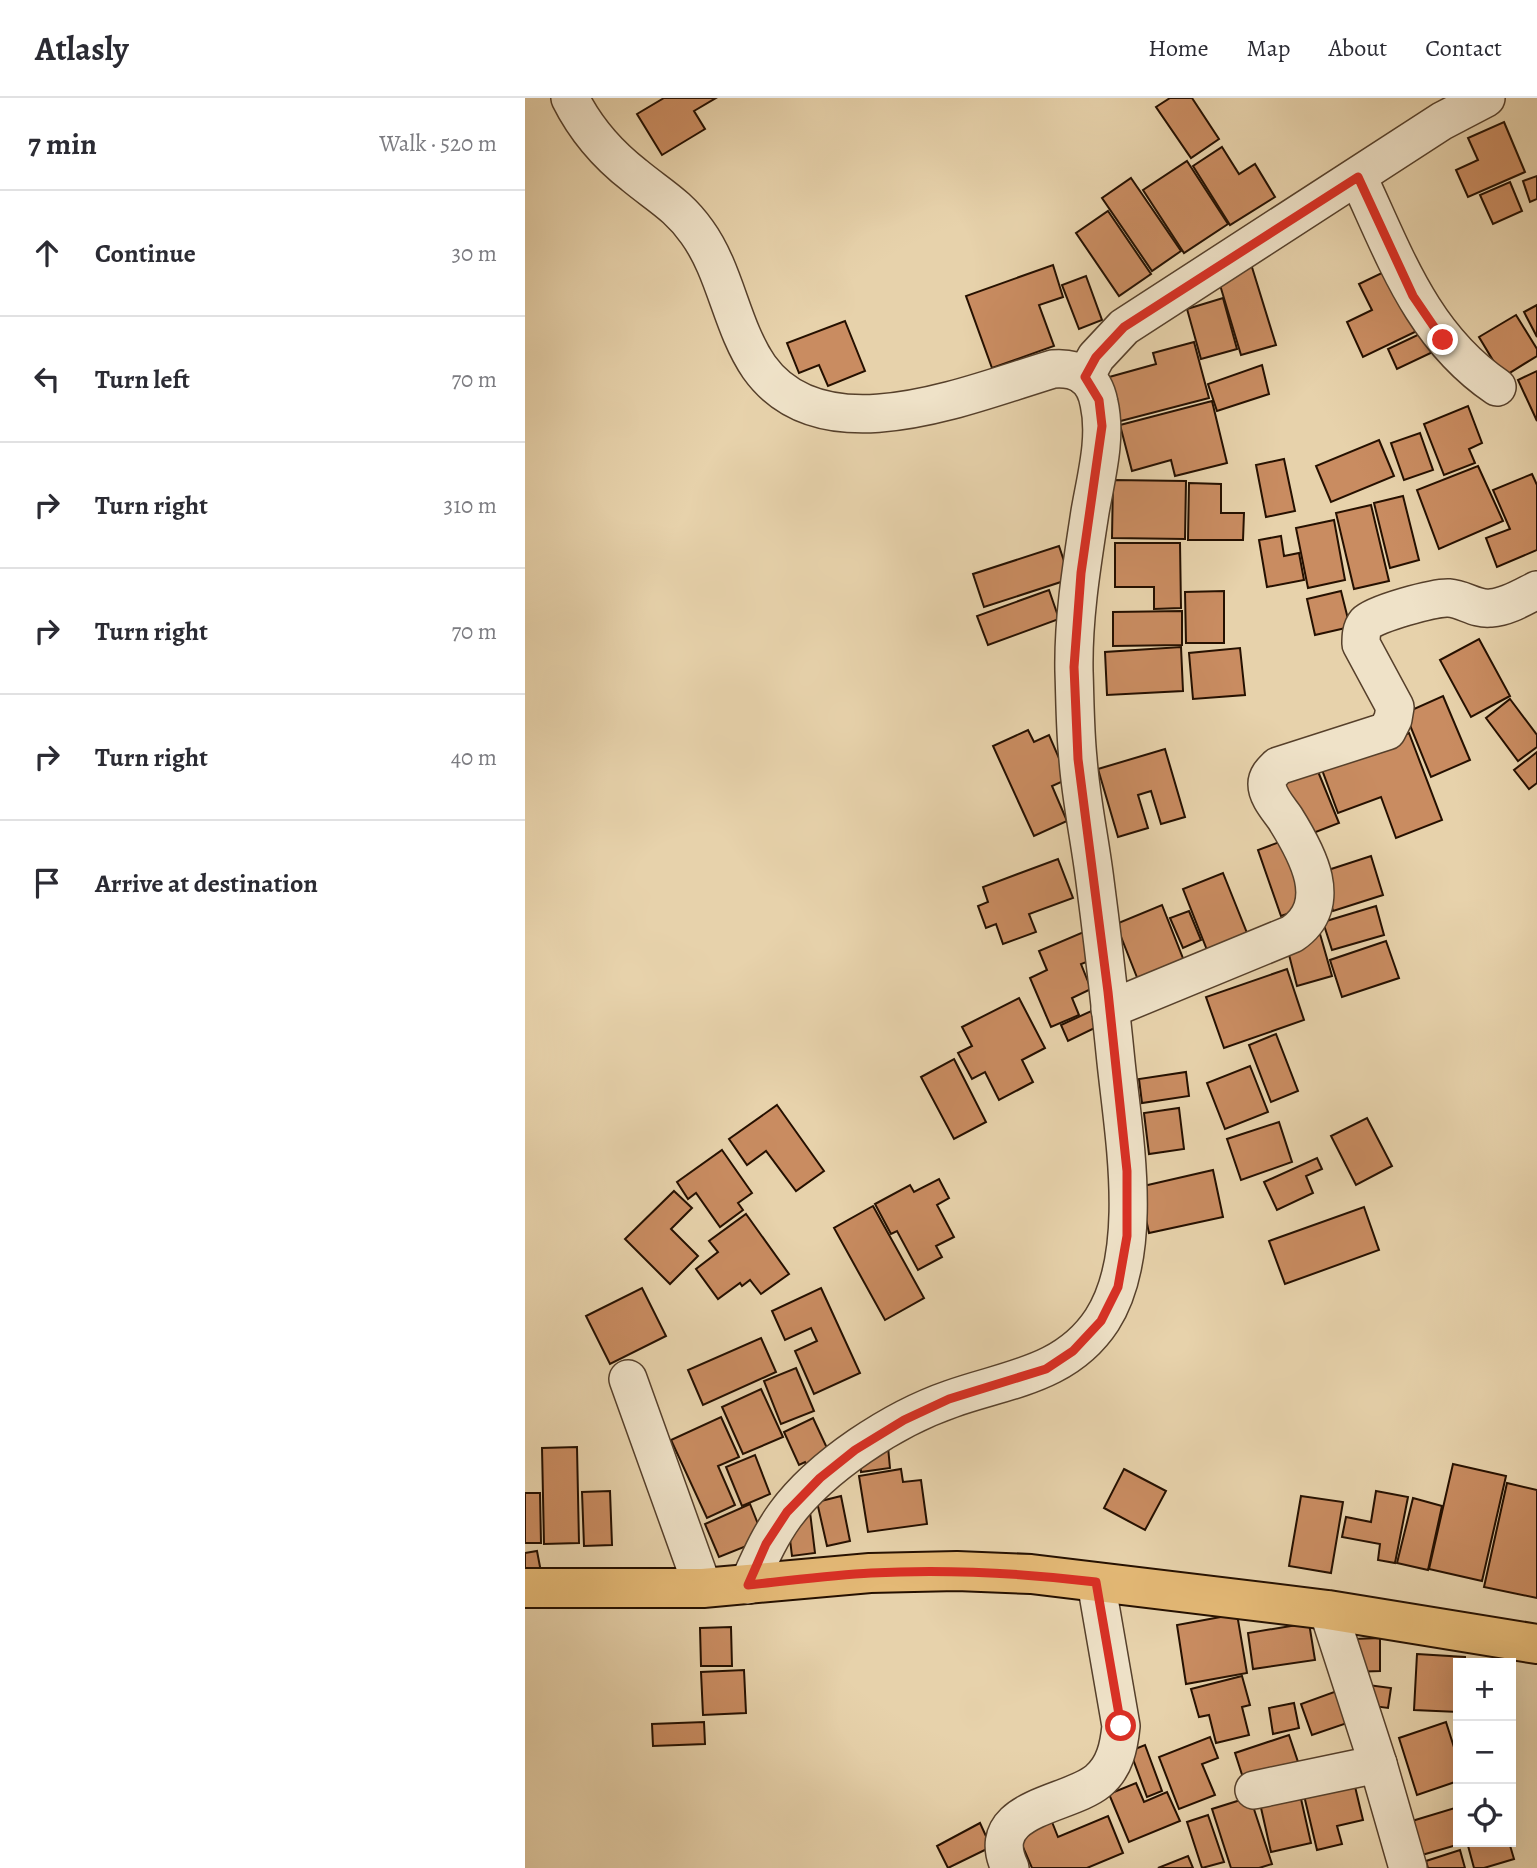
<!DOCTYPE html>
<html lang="en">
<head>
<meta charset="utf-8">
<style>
  :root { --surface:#fff; --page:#f2f2f3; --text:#2b2b33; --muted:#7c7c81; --line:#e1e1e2 }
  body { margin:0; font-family:Alegreya,serif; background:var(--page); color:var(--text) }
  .controls { position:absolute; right:21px; bottom:21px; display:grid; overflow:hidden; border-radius:0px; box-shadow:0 7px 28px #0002 }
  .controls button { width:63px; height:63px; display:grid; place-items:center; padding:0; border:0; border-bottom:2px solid var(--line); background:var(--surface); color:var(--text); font:35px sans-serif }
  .stop { position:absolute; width:21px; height:21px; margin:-16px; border:5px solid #d93025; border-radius:50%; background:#fff }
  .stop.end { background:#d93025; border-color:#fff; box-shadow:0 2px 7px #0008 }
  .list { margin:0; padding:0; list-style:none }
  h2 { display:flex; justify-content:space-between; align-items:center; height:91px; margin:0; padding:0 28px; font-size:30px }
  h2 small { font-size:23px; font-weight:400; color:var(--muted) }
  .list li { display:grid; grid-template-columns:46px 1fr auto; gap:21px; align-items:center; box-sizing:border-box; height:126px; padding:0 28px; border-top:2px solid var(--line) }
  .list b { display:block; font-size:26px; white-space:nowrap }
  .list em { font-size:23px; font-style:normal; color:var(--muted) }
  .icon { flex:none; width:38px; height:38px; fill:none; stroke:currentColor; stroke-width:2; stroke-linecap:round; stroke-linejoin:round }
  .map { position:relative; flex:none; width:1012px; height:1770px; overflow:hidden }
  header { display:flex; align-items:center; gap:42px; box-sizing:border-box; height:98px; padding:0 35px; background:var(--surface); border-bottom:2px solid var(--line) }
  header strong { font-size:33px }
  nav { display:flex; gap:38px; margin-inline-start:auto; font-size:24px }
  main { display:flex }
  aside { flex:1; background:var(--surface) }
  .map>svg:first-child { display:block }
  .building { fill:#c98c61; stroke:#251000; stroke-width:2 }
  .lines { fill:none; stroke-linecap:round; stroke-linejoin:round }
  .street-casing { stroke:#56402b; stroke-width:40 }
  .primary-casing { stroke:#251000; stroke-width:42 }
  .street { stroke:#efe2c8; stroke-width:37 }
  .primary { stroke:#e4b976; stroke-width:38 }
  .route { stroke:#d93025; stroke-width:9 }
</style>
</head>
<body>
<header>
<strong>Atlasly</strong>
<nav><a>Home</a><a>Map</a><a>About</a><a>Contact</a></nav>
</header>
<main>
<aside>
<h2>7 min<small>Walk · 520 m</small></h2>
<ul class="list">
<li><svg class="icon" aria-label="ahead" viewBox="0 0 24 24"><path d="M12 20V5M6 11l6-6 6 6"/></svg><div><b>Continue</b></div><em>30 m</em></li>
<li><svg class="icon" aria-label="left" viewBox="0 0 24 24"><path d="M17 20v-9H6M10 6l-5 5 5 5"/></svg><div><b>Turn left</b></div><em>70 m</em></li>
<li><svg class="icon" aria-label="right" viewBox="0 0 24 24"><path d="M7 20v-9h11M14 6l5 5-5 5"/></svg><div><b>Turn right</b></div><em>310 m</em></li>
<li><svg class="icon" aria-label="right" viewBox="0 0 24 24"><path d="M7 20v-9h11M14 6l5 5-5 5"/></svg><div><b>Turn right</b></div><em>70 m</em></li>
<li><svg class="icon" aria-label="right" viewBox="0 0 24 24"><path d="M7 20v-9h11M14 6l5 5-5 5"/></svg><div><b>Turn right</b></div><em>40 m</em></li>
<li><svg class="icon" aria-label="arrive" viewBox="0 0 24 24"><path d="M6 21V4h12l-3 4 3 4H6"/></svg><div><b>Arrive at destination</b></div></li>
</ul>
</aside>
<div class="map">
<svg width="1012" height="1770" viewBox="0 0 1012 1770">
  <rect width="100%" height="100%" fill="#e7d2ab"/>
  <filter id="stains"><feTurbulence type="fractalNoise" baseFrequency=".00286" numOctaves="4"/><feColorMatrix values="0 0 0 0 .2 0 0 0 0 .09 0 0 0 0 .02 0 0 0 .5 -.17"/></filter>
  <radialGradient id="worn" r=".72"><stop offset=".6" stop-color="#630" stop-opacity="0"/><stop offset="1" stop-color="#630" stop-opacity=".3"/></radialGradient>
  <g class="building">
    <polygon points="139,0 191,0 169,13 180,31 137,57 112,16"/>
    <polygon points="645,0 667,0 694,41 666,60 631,9"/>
    <polygon points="979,24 1000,74 943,99 931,72 953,62 943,40"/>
    <polygon points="697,49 714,76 730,66 750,99 705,127 668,68"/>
    <polygon points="662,63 703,126 659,155 618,92"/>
    <polygon points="1012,78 1012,101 1005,104 998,83"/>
    <polygon points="606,80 656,153 627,173 577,100"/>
    <polygon points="985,84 997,113 968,126 955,97"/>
    <polygon points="583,113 626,176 594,198 551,135"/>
    <polygon points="726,166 751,247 716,257 692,177"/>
    <polygon points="528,167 538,199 514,207 529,248 467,270 441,198"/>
    <polygon points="865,171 894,232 838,259 822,224 847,212 834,186"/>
    <polygon points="561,178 577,222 554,231 537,187"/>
    <polygon points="698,200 712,251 676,261 662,211"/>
    <polygon points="1012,207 1012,239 999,214"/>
    <polygon points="991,217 1012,251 1012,258 978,279 954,239"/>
    <polygon points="320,223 340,273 303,288 294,267 274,275 262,245"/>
    <polygon points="903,232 912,252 872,271 863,251"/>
    <polygon points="669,244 684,300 588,325 577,281 631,266 628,255"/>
    <polygon points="737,267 744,296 692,313 683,286"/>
    <polygon points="1012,273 1012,323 993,282"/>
    <polygon points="687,303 702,365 650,378 646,362 607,373 595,327"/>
    <polygon points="943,308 957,345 944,351 950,365 919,377 899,326"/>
    <polygon points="895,335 908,372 879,382 866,345"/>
    <polygon points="854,342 869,378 806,404 791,368"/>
    <polygon points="759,361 770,413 741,419 731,367"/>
    <polygon points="953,368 978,423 914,451 892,392"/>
    <polygon points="1007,376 1012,387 1012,452 972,469 961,440 985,431 968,392"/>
    <polygon points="588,382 661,383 660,441 587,440"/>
    <polygon points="664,385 696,386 696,415 719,415 718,442 663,442"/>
    <polygon points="878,398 894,462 865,470 849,405"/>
    <polygon points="846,407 864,483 829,491 811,415"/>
    <polygon points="809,422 820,482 783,490 771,430"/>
    <polygon points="756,438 759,458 774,455 779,482 742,489 734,442"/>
    <polygon points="590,445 655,445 656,510 629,511 629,489 590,489"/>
    <polygon points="534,448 545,481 459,509 448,476"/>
    <polygon points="524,492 534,521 463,547 452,518"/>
    <polygon points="699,493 699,545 661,545 660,494"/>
    <polygon points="816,493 825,529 790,537 782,501"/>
    <polygon points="657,513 657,547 588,548 588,514"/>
    <polygon points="954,541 985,598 946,619 915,562"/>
    <polygon points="656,549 658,593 582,597 580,554"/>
    <polygon points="715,550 720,597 668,601 664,555"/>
    <polygon points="918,598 945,662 906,679 880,615"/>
    <polygon points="985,601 1012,637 1012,649 993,663 961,620"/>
    <polygon points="503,632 509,644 524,637 543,681 527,688 542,723 509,738 468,648"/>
    <polygon points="884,635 917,722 871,740 856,699 813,715 796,669"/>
    <polygon points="640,651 660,719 636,726 626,693 613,697 623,730 593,739 573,671"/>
    <polygon points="1012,654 1012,685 1004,691 989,672"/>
    <polygon points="792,671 814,725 783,737 749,687"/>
    <polygon points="760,742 783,809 756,818 733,752"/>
    <polygon points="846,758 858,797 808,813 797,774"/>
    <polygon points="533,761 548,800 504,816 511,834 478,846 471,826 461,830 453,808 463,804 458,789"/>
    <polygon points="698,775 722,835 682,852 658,791"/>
    <polygon points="637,807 661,868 615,887 591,826"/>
    <polygon points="851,808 859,837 807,852 798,824"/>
    <polygon points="664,813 676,842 658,850 645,820"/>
    <polygon points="561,833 572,860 556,866 566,891 547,900 554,917 526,929 505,880 522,872 514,853"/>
    <polygon points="795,836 807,878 772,888 761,845"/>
    <polygon points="861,843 874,880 817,899 805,862"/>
    <polygon points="762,871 779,922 699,950 681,899"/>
    <polygon points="494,900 520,950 497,962 508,984 474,1002 460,974 447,981 433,955 447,948 437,929"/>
    <polygon points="575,909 582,924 543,943 536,927"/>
    <polygon points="751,936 773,993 746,1004 724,947"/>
    <polygon points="429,961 461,1024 429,1041 396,979"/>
    <polygon points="725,968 743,1014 700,1031 682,985"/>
    <polygon points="661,974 664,998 617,1005 614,981"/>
    <polygon points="252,1007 299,1073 271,1093 241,1053 222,1067 204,1041"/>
    <polygon points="654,1010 659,1051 624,1056 619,1015"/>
    <polygon points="842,1020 867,1068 831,1087 806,1038"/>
    <polygon points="754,1024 767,1064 716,1082 702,1041"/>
    <polygon points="197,1052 227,1095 213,1105 218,1112 195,1129 171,1095 163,1101 152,1084"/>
    <polygon points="792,1060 797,1071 781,1078 788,1095 752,1112 739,1084"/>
    <polygon points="688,1072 698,1119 624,1135 614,1089"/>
    <polygon points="414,1081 424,1100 412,1107 429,1139 411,1148 417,1159 393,1172 372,1133 366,1136 350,1106 385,1087 389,1094"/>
    <polygon points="149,1093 167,1110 146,1131 173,1158 145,1186 100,1141"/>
    <polygon points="348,1108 399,1200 360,1222 309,1130"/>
    <polygon points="839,1109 854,1152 760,1186 744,1143"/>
    <polygon points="221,1116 264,1176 236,1196 225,1182 217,1188 215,1185 193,1201 171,1171 193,1154 184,1143"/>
    <polygon points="117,1190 141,1238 85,1266 61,1218"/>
    <polygon points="296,1190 335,1275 289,1296 270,1253 292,1243 286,1230 260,1242 247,1213"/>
    <polygon points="236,1240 251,1274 178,1307 163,1272"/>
    <polygon points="271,1270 289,1313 256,1326 239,1283"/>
    <polygon points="236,1291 258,1339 218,1356 197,1309"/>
    <polygon points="196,1319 214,1359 193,1368 210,1407 182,1420 146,1342"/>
    <polygon points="288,1320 309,1365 286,1377 280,1364 274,1367 259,1334"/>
    <polygon points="52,1349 54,1445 19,1446 17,1350"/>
    <polygon points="363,1349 365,1370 336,1374 334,1352"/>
    <polygon points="230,1357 245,1396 217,1408 201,1369"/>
    <polygon points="928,1366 981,1378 957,1483 904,1471"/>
    <polygon points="376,1371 378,1384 396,1382 402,1426 343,1434 334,1378"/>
    <polygon points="599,1371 641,1393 620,1432 579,1410"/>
    <polygon points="982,1385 1012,1392 1012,1500 959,1489"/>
    <polygon points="85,1393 87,1447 59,1448 57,1394"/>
    <polygon points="851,1393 883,1399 870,1465 853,1462 855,1446 817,1439 821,1419 846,1424"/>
    <polygon points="0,1395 15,1395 16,1445 0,1445"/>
    <polygon points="316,1398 325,1443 302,1448 292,1404"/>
    <polygon points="776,1398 818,1404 806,1475 764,1468"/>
    <polygon points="888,1400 917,1408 903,1472 872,1465"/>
    <polygon points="225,1406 239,1441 194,1459 180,1426"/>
    <polygon points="285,1414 290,1455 267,1458 262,1417"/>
    <polygon points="12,1453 16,1474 0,1477 0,1455"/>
    <polygon points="712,1516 722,1575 661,1586 652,1527"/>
    <polygon points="784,1525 790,1562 728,1571 723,1535"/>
    <polygon points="206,1529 207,1568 176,1568 175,1530"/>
    <polygon points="855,1540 855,1573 828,1574 828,1541"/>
    <polygon points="892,1556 940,1559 940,1565 933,1565 933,1614 889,1612"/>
    <polygon points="219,1572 221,1615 178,1617 176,1574"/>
    <polygon points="717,1578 725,1607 717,1609 724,1637 691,1645 684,1617 674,1619 666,1591"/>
    <polygon points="843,1587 866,1590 863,1610 840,1607"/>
    <polygon points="823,1589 834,1621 787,1637 776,1606"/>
    <polygon points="769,1605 774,1630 748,1636 744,1610"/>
    <polygon points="179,1624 180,1646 128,1648 127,1626"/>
    <polygon points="921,1624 933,1662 933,1683 892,1697 874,1640"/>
    <polygon points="764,1637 774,1667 720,1686 710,1655"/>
    <polygon points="685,1639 693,1660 677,1666 690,1697 654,1711 634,1659"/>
    <polygon points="620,1647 637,1693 622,1699 605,1653"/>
    <polygon points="827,1676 838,1722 812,1728 817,1746 792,1752 777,1689"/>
    <polygon points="611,1685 619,1704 642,1694 655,1723 604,1744 584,1696"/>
    <polygon points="774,1692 786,1745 746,1754 734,1701"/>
    <polygon points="725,1699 747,1766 734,1770 706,1770 687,1711"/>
    <polygon points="933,1709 933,1744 984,1744 989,1761 959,1770 949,1770 942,1744 897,1757 887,1723"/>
    <polygon points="683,1717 699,1764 677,1770 662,1724"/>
    <polygon points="583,1718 598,1755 562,1770 507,1770 491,1733 525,1719 533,1739"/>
    <polygon points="455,1725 466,1749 423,1770 412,1748"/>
    <polygon points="935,1752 940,1770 903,1770 901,1763"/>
    <polygon points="663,1758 668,1770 633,1770"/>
  </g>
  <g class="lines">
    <g class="street-casing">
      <g id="street">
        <path d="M45,0C60,30 82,56 109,77C133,97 153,107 172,134C201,174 206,228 234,269C298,359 444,296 528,271C553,269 569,279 574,305C582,340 571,379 565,414C557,466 548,520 549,573C550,602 550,632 553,661C556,702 565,742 570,783C578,844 585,904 591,964C599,1040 620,1155 577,1222C541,1277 482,1281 426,1301C368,1321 296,1368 260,1417C244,1439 234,1463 223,1487"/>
        <path d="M833,79C870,158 897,238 972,289"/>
        <polyline points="560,279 571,259 599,229 917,23 961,0"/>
        <path d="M585,911L767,836C811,806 782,755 760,720C753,710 742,698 742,686C742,678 748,673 753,668L862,633L868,621L870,609L836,546C836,539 836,531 841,525C849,516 910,499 924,500C939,501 951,512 966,510C982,509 998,499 1012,492"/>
        <polyline points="103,1281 178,1490"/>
        <polyline points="803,1512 853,1666 883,1770"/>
        <polyline points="729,1692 853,1666"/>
        <path d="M485,1770C456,1709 543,1708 573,1683C590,1669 594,1648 596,1628L571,1484"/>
      </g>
    </g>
    <g class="primary-casing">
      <polyline id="primary" points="0,1490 178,1490 345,1475 432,1473 506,1476 803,1512 1012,1546"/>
    </g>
    <use href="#street" class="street"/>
    <use href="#primary" class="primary"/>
  </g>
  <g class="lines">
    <path class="route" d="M596,1628L571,1484C496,1475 421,1471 346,1475C305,1477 263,1483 223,1487L241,1446L262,1414L295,1380L330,1352L379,1322L424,1301L521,1271L548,1253L576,1223L593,1189L602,1138V1073L583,894L553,661L549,569L556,475L577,328L574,302L560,279L571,259L599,229L833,79L888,198L918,242"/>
  </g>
  <rect width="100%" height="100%" filter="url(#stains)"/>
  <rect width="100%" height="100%" fill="url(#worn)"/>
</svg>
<div class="controls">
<button>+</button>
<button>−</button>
<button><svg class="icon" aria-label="locate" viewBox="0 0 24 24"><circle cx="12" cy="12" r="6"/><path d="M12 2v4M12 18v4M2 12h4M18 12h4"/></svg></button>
</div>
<div class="stop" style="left:596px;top:1628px"></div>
<div class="stop end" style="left:918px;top:242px"></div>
</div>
</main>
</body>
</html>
